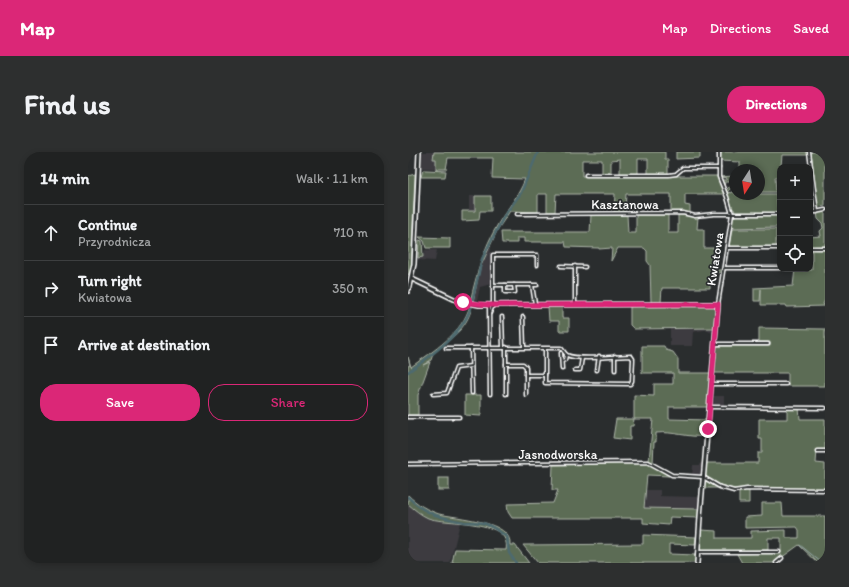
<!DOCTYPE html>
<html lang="en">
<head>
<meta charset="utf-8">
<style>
  :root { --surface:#202222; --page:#2d2f2f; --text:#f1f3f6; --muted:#a2a4a5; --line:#3d3f40; --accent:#db2777 }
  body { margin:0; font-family:Itim,sans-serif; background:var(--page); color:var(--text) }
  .controls { position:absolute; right:12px; top:12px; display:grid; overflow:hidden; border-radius:8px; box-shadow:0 2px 6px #0003 }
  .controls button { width:36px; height:36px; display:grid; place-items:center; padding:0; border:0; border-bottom:1px solid var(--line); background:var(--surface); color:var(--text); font:20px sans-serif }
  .compass { position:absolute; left:321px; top:12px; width:36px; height:36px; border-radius:50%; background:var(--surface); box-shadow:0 2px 6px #0003; rotate:192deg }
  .stop { position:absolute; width:12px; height:12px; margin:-9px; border:3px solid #db2777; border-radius:50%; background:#fff }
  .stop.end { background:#db2777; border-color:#fff; box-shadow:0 1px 4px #0008 }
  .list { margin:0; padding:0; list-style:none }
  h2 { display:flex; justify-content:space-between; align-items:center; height:52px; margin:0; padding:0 16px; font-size:17px }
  h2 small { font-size:13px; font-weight:400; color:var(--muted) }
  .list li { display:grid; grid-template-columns:26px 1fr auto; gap:12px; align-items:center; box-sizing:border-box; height:56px; padding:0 16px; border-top:1px solid var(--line) }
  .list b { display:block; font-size:15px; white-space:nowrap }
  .list p { margin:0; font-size:13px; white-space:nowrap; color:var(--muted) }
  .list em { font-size:13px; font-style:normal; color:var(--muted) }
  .actions { display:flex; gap:8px; padding:12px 16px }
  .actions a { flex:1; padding:9px 0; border:1px solid var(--accent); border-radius:16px; text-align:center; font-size:14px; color:var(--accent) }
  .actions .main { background:var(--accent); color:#fff }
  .icon { flex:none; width:22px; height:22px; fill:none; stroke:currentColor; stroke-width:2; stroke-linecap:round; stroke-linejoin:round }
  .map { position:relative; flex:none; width:417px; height:411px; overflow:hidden; border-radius:16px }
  header { display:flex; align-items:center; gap:24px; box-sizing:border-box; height:56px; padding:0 20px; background:var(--accent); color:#fff }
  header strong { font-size:19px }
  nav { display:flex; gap:22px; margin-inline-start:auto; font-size:14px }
  .intro { display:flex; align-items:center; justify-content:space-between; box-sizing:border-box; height:96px; padding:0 24px }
  h1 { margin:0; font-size:28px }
  .button { padding:10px 18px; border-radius:16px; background:var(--accent); color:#fff; font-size:14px; font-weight:700 }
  main { display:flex; gap:24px; padding:0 24px }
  aside { flex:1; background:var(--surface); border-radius:16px; box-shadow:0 2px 6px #0003 }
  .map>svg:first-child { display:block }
  .built { fill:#3c3a3f }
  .green { fill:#5c6c54; stroke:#aeb6aa }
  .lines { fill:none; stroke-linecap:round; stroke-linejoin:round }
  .stream { stroke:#94a6a9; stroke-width:1 }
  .canal { stroke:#4d6a70; stroke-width:2.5 }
  .street-casing { stroke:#fff; stroke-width:5 }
  .secondary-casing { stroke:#fff; stroke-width:6 }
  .street { stroke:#2a2d2e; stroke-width:2 }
  .secondary { stroke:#2a2d2e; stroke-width:3 }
  .route { stroke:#db2777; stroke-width:5 }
  .labels { text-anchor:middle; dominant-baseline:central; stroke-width:3.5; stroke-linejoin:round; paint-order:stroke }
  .street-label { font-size:13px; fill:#fff; stroke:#2a2d2e }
</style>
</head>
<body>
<header>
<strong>Map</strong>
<nav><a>Map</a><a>Directions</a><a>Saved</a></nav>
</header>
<div class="intro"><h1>Find us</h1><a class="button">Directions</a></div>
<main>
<aside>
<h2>14 min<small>Walk · 1.1 km</small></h2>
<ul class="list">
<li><svg class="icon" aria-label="ahead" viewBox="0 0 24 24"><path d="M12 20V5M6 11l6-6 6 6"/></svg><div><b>Continue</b><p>Przyrodnicza</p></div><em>710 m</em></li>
<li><svg class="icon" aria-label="right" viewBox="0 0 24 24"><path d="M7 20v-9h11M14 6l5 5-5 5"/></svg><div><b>Turn right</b><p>Kwiatowa</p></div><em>350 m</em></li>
<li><svg class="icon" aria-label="arrive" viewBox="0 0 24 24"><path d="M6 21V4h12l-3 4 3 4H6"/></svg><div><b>Arrive at destination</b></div></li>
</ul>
<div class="actions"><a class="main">Save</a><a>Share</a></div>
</aside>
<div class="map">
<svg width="417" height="411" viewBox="0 0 417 411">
  <rect width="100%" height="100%" fill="#2a2d2e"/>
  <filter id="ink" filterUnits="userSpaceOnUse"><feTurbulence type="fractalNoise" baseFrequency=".025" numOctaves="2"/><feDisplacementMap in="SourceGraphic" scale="8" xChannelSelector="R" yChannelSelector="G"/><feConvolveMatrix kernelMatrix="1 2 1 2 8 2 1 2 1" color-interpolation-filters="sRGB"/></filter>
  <g filter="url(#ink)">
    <g class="built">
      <polygon points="14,0 26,0 25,7 28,7 28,17 14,16"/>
      <rect x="61" y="44" width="6" height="15"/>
      <polygon points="81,95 83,95 83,132 72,135 69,149 65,150 72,116"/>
      <polygon points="17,98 29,98 27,109 10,108 10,106 15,105"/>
      <polygon points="306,176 305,181 297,178 285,180 284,194 262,194 262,177"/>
      <polygon points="305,244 316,244 316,254 304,254"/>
      <polygon points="293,311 295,311 294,323 284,324 285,313 292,313"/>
      <polygon points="238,338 252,338 252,344 292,345 291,357 236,356"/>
      <polygon points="0,352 20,366 52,371 42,411 0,411"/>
    </g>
    <g class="green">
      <path d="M26,0H257V7H260V22H240V7H230V22H212V7L203,8V22H194V8H174V24H310L317,42H277V53L282,54V62L277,60H263V42H218L217,59L206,60L207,42H148L147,60H139V42H130V60L102,59L90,77L72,116L65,150H62C69,121 75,97 90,72C99,56 111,44 117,27L84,26L85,6H40L38,17H28V7H25Z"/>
      <polygon points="268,0 292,0 292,6 268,7"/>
      <polygon points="313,0 399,0 400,3 374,3 372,25 367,25 368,40 351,40 351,18 332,18 332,10 312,9"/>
      <polygon points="403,0 417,0 417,54 410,55"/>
      <polygon points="15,18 18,18 38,19 37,25 13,25"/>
      <polygon points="7,22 3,119 0,123 0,24"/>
      <polygon points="326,24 325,30 317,30 316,35 314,28 318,28 319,26 312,25"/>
      <polygon points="327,31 327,42 368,42 370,61 327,61 326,57 324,57 318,38 323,33 323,36 319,40 324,41 325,32"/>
      <polygon points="67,44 83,44 83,59 72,59 71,68 54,69 54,59 67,59"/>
      <polygon points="417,59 417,96 402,96 402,85 413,84 412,79 415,76 414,71 410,67 409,61"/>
      <polygon points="183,63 219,63 220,81 228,81 228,63 260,63 260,81 270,81 270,63 290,65 289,77 296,77 296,96 307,96 304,118 314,118 313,120 302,122 302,136 254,136 253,150 243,150 242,113 239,109 239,99 236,96 210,96 203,109 204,96 191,97 191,96 158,95 157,90 116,90 116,86 109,86 109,91 94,91 93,80 182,80"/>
      <polygon points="329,63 370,63 372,75 325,76 323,74 324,66"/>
      <polygon points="324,77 368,77 368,96 321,95"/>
      <polygon points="11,85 42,86 42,96 18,96 16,89"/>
      <polygon points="11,88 14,89 15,105 10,106"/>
      <polygon points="404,97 417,97 417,148 415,152 417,154 379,155 378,153 353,153 353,137 352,149 346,149 346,136 385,134 387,117 404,118"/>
      <path d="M62,153L64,155C58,179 42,186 25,202L23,208L15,213L22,210L10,243V263H0V214L2,213L0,205L3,215C25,199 55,181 62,153Z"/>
      <polygon points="142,153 154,153 154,166 161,166 161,179 151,179 151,169 141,169 140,154"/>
      <polygon points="222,154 305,154 308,157 306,176 226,177 222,173"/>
      <polygon points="351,176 417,177 417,234 380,234 380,221 306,221 308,194 362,194 362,190 351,190"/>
      <path d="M234,194H256L258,198L265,200L270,207V221H303L300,255H261V267L299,268L297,284C281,286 265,279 248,281V290H246L245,311L241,309L245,267H226L225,274H222V288L205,286L208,267H226V243L246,244V232H265V221H234Z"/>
      <polygon points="57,243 73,243 73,264 57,263"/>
      <polygon points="379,256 391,256 392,267 417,267 417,298 409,298 408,311 417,312 417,337 322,337 312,333 297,324 298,311 350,311 350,301 354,301 354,287 351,287 351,267 379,267"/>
      <polygon points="240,311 261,324 239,323 236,356 291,357 290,366 262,365 261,373 235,371 235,366 104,366 100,360 99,352 145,351 150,338 144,338 145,313"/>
      <rect x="30" y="326" width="11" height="12"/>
      <polygon points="298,328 310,335 310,336 296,336"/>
      <polygon points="337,338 341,338 341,351 331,351 331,340"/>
      <path d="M0,343C9,352 19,358 31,362C48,366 105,369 102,393H107L121,411H44L47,397L98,398C104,366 39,373 20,366C13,363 6,357 0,352Z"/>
      <polygon points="354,351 374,351 375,364 417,364 417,411 410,411 391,393 366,411 334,411 329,402 373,401 373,386 360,386 360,398 291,399 293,378 309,379 309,386 343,386 343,379 378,378 378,386 391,386 391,378 389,375 337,376 337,365 354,364"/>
      <polygon points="235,383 288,385 287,393 261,392 261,402 287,403 288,411 130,411 115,393 235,392"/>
    </g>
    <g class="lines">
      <polyline class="stream" points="392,393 414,411"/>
      <g class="canal">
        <polyline points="64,150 74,107 96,64 113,41 130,0"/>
        <path d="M0,220C21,205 59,179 63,153"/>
        <path d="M0,345C16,362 34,366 56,370C63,371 71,369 78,372C86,375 93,381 99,385L101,401L108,411"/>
      </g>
      <g class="street-casing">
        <g id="street">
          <polyline points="401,0 409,60"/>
          <polyline points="178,23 261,23 268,22 275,16 311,16"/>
          <polyline points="402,61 417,58"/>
          <polyline points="109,62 275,61 287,64 306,62 372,62"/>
          <polyline points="319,96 372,96"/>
          <polyline points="402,96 417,96"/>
          <polyline points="153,114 177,115"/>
          <polyline points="167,114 167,152"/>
          <polyline points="316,116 372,116"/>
          <polyline points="85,133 129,133"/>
          <polyline points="97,133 97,140 107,140 106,133"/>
          <polyline points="124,133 127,152"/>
          <polyline points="310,152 324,62 319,45 311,25 311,0"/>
          <polyline points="81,153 82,242"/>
          <polyline points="85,153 85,103 129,103 129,113"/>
          <polyline points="82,161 85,153"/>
          <polyline points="94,165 95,195"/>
          <polyline points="115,165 116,195"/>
          <polyline points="307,192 360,192"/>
          <polyline points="98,195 98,242"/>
          <path d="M38,196H153C155,198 157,202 159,203C169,209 209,204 223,204L225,207L224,229L222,232L137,231V196"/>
          <polyline points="63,196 64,241"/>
          <polyline points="153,201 154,217"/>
          <polyline points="154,209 157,208 158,203"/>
          <polyline points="98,212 115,212 118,215 118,243"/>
          <polyline points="167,218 172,218 174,206"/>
          <polyline points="189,218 191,204"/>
          <polyline points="207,218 207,204"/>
          <polyline points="118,223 137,223"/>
          <polyline points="304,232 378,232"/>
          <polyline points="25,242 39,241 48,216 63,214"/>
          <polyline points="302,255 417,256"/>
          <polyline points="0,265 51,265"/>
          <polyline points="409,299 417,299"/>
          <polyline points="0,312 240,310 264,323 295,325 312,335 326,339 339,337 417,338"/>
          <polyline points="290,400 371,400"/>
          <polyline points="368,411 374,406"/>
        </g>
      </g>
      <g class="secondary-casing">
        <g id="secondary">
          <polyline points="4,127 48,148 71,153 310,152 292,365 289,411"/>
          <polyline points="0,139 6,112 11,0"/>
        </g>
      </g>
      <use href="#street" class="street"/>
      <use href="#secondary" class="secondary"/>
    </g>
  </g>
  <g class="lines" filter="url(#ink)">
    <polyline class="route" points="55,150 81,153 310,152 300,277"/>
  </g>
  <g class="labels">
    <g class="street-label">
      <text x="217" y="52">Kasztanowa</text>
      <text transform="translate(307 107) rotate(-81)">Kwiatowa</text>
      <text x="150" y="302">Jasnodworska</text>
    </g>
  </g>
</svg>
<div class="controls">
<button>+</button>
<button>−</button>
<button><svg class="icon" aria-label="locate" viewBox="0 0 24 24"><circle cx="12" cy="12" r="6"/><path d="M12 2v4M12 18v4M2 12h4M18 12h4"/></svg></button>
</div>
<svg class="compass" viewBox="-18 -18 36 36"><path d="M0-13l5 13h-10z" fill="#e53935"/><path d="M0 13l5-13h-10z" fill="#a2a4a5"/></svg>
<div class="stop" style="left:55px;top:150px"></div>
<div class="stop end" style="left:300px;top:277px"></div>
</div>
</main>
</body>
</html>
